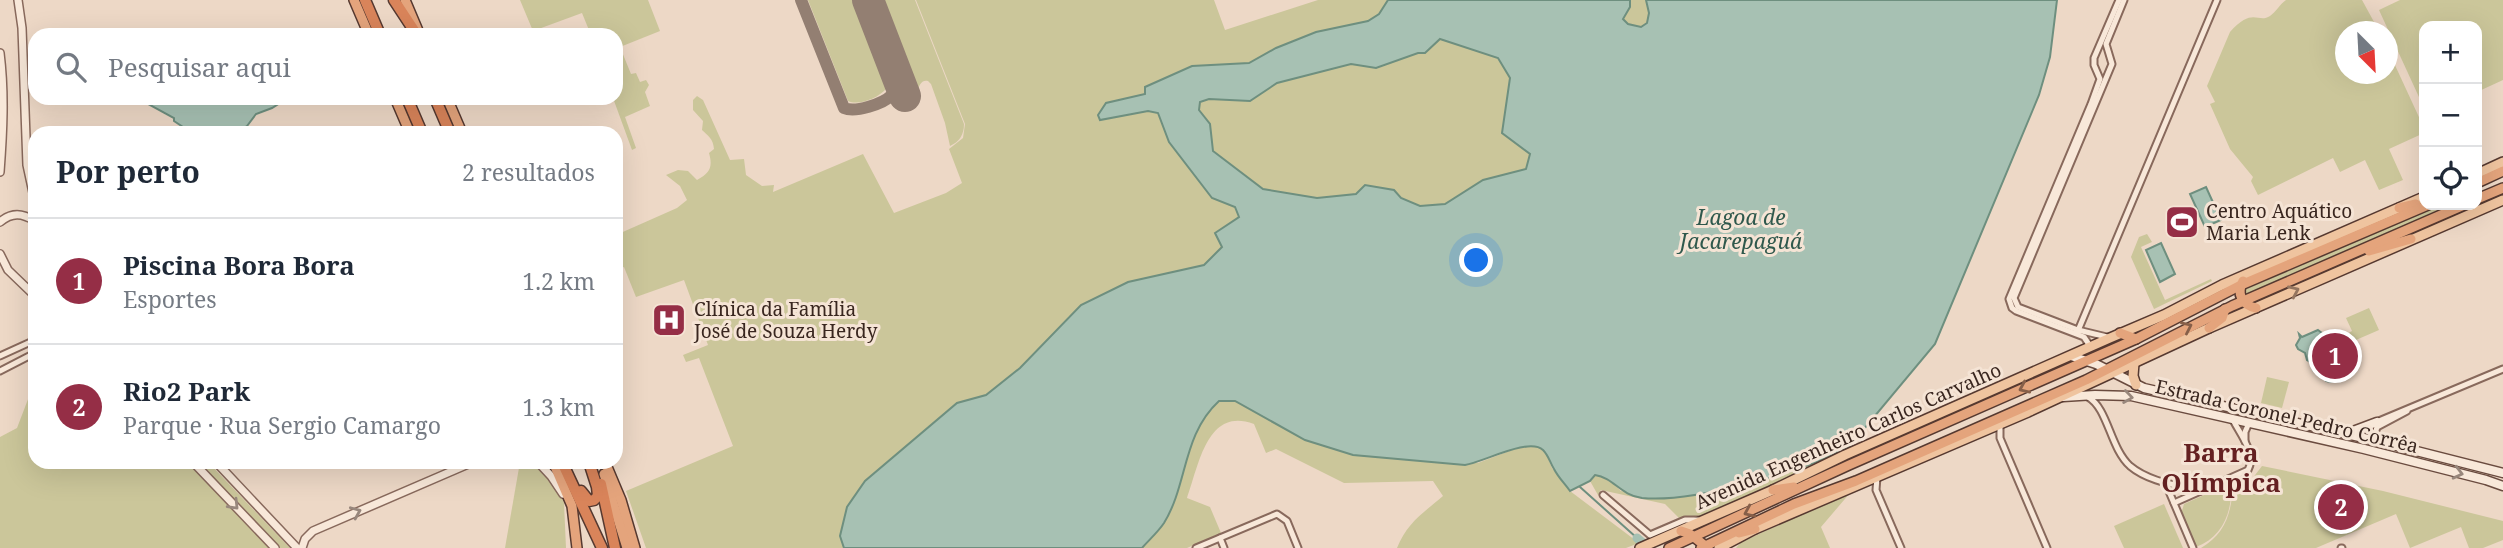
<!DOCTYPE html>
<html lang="pt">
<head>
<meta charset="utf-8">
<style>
  :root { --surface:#fff; --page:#f6f6f7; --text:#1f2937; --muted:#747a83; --line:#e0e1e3; --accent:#952e46 }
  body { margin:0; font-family:"Noto Serif",serif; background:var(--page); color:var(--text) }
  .controls { position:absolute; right:21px; top:21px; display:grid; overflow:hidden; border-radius:14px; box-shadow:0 7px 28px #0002 }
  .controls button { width:63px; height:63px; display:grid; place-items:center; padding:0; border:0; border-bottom:2px solid var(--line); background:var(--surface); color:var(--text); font:35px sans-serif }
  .compass { position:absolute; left:2335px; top:21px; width:63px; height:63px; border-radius:50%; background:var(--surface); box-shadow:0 7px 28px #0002; rotate:156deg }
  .you { position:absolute; left:1477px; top:261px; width:24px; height:24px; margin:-18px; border:5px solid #fff; border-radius:50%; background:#1a73e8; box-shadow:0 0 0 10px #1a73e833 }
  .badge { display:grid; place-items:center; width:46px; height:46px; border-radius:50%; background:var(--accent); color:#fff; font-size:23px; font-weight:700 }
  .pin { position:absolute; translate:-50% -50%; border:4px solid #fff; box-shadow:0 2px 7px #0006 }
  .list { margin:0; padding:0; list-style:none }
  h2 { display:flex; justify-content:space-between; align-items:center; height:91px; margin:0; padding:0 28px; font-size:30px }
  h2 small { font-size:23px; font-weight:400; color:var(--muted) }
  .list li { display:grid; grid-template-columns:46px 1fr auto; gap:21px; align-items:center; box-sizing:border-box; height:126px; padding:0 28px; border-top:2px solid var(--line) }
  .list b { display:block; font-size:26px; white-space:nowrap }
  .list p { margin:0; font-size:23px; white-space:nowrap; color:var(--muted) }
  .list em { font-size:23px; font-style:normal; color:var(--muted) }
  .icon { flex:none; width:38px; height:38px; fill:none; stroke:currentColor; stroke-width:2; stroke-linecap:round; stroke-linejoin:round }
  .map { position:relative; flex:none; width:2503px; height:548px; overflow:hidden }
  .search { position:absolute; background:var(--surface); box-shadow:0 7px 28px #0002; left:28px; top:28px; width:595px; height:77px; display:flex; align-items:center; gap:18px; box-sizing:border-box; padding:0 24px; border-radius:21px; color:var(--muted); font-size:26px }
  .panel { position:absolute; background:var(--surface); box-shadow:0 7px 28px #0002; left:28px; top:126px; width:595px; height:343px; border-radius:21px }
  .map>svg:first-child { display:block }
  .green { fill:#cbc69a; fill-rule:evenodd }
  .water { fill:#a7c1b3; stroke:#6e8f7f; stroke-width:2; fill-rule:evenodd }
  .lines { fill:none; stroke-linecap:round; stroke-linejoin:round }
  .stream { stroke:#6e8f7f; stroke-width:2 }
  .river { stroke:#a7c1b3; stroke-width:9 }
  .taxiway { stroke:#937f72; stroke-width:12 }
  .runway { stroke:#937f72; stroke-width:32 }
  .minor-casing { stroke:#88695c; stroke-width:9 }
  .tertiary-casing { stroke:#88695c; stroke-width:10 }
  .secondary-casing { stroke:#6a4b3f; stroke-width:11 }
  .primary-casing { stroke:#563930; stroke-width:12 }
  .trunk-casing { stroke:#563930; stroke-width:12 }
  .motorway-casing { stroke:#563930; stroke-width:13 }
  .minor { stroke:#f8e8d9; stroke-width:5 }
  .tertiary { stroke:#f8e8d9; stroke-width:7 }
  .secondary { stroke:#f8e8d9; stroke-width:8 }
  .primary { stroke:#efc49f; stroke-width:9 }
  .trunk { stroke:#e4a47c; stroke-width:9 }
  .motorway { stroke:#d9845a; stroke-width:10 }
  .oneway { stroke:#94755f }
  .oneway2 { stroke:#865f49 }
  .oneway3 { stroke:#98877c }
  .labels { text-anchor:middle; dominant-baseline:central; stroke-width:6; stroke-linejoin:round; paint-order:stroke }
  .poi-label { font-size:19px; fill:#39261f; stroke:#f5e4d5; text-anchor:start }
  .street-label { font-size:19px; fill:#39261f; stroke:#f5e4d5 }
  .water-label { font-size:21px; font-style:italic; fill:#2f584c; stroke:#f5e4d5 }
  .district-label { font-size:26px; font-weight:bold; fill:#642021; stroke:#f5e4d5 }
</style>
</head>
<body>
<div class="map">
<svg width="2503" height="548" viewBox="0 0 2503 548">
  <rect width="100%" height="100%" fill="#edd8c6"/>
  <g class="green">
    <polygon points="520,0 648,0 660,31 620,47 631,74 636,73 640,82 646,80 649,85 645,92 650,106 625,117 636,148 632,150 613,98 616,98 616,35 591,35 582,13 533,31"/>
    <path d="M808,0H855L885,78L886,89C878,98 859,106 848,101Z"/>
    <path d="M882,0H915L964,124C964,135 959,142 950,146L945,123L931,84L928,81C921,79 919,87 917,91Z"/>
    <path d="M916,0H1214L1225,30L1318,0H1388L1379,14L1368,21L1316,32L1276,48L1249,63L1191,66L1100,120L1148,111L1159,113L1169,142L1235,207L1240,217L1222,247L1204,265L1128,282L1081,305L1021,368L986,395L957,403L865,481L840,536L844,548H646L626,491L733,446L699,358L686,362L683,355L708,345L684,280L636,297L624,267L616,270V235L677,208L687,200L680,186L666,175L678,170L688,171L697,180C710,173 713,167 709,153L714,149C713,138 708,136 702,130L703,121L693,110V100L697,96L703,100L730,160L744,159L746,175L762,186L774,185L773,192L863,154L894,213L946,193L962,183L949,149L963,138L965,124Z"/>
    <polygon points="1630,0 1646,0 1649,13 1647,23 1641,27 1628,24 1622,19 1630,7"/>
    <path d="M2286,0H2362L2379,31L2346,32V74H2388V50L2424,128V133L2389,149L2403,180L2379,190L2365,160L2340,172L2333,158L2258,195L2251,181L2253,177L2230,149L2210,104L2215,102L2207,86L2230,32C2253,6 2258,24 2270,16C2276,12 2279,5 2286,0Z"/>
    <polygon points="2400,0 2503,0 2503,80 2477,92 2477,26 2424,26 2424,108 2379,10"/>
    <polygon points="1440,39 1498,58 1510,78 1502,133 1530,154 1526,169 1483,180 1445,204 1420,206 1401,198 1394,190 1317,198 1263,189 1213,151 1210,124 1199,110 1199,102 1209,99 1250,101 1277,83 1351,64 1377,68 1418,53 1425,53"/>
    <polygon points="2440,205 2455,205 2245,295 2244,290"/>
    <polygon points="2147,234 2152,242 2141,247 2165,300 2211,279 2212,281 2154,309 2131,257 2139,237"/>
    <polygon points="2369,308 2379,330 2349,343 2345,335 2352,331 2346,318"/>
    <polygon points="2068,360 2077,362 1812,480 1792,485 1846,457"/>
    <polygon points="2267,377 2289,382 2282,408 2261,403"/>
    <polygon points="35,391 35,462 208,462 290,548 0,548 0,437 17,428 30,394"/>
    <path d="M1219,401H1235L1305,440L1478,463L1525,445L1539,447L1546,453L1552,468L1570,491L1639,543L1626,548H1397C1407,523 1423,513 1443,496L1433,481L1344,483L1276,449L1266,453L1254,424C1207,406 1199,465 1187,498L1210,507L1221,533L1187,548H1142C1149,540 1158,532 1164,523C1188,484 1183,434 1219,401Z"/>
    <path d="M1832,457L1807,471L1651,540L1598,495L1590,481L1594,475L1605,476L1621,491L1674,498L1786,473ZM1601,490L1665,504L1683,522L1650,537L1599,493Z"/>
    <polygon points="520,462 547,462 564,503 566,548 505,548"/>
    <path d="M2262,466L2383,491L2503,521V540L2483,548H2469L2461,527L2410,548L2396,514L2316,548H2201C2225,534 2231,514 2233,487L2252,479Z"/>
    <path d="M2231,483C2233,511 2223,537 2196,547L2181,514L2184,504Z"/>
    <polygon points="1850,493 1821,527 1830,548 1736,548 1741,542"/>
    <polygon points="2164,504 2183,548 2124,548 2114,526"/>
  </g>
  <g class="water">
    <path d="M1388,0H1630V7L1623,19L1628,24L1641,27L1647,23L1649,13L1646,0H2057L2050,57L2039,95L1935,344L1849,447C1804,472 1692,503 1642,498C1620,495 1614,478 1595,475L1590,481L1570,491C1565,484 1558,477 1554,469C1550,463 1549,456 1543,450C1529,437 1484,462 1465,465L1353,455L1305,440L1235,401H1219C1182,435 1188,484 1164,523C1158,532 1149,540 1142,548H844L840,536L847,507L865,481L957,403L986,395L1020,368L1081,305L1128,282L1204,265L1222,247L1215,233L1239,217L1235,207L1212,198L1169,142L1158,113L1148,111L1100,120L1098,115L1106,103L1145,94V87L1192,66L1249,63L1276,48L1316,32L1368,21L1379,14ZM1440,39L1498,58L1510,78L1502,133L1530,154L1526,169L1483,180L1445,204L1420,206L1401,198L1394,190L1365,185L1356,194L1317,198L1263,189L1213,151L1210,124L1199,110L1200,102L1209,99L1250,101L1277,83L1351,64L1376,68L1418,53H1425Z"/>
    <polygon points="148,98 280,98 280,103 272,108 256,114 247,126 242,129 229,133 203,133 196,127 186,129 174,121 174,118 148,104"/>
    <polygon points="2206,187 2221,220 2205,227 2190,194"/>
    <polygon points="2161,243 2175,274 2160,282 2146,250"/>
    <polygon points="2318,330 2322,333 2331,334 2339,344 2337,345 2340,357 2334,359 2329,355 2327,356 2332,367 2328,371 2331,374 2333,381 2330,382 2326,381 2320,369 2313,370 2312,363 2307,360 2305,353 2298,349 2296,345 2300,338 2299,334 2302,337"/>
  </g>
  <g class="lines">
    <polyline class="stream" points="1580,487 1637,538"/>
    <polyline class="river" points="1637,538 1649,548"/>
    <path class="taxiway" d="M801,0L844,108C855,113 883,104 892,95C896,91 897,85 899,79"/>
    <polyline class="runway" points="868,0 905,96"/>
    <g class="minor-casing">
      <g id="minor">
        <polyline points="2077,333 2217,0"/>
        <polyline points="2107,337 2078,330 2018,307 2014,298 2112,64 2106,44 2124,0"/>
        <polyline points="2090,346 2084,337 2016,311 2012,308 2009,299 2091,104 2100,79 2094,65 2094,58 2119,0"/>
        <polyline points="0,356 35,340"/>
        <polyline points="0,371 35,353"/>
        <path d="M2088,397C2108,408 2110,448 2130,466C2149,482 2177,485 2201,491"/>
        <polyline points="2374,423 2503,369"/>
        <polyline points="2000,424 2000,438 2047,548"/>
        <polyline points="2245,441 2245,432 2249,423"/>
        <polyline points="2377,441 2375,434 2377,427 2407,411"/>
        <polyline points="1877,477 1876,490 1901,548"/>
        <polyline points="2165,482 2193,548"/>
        <polyline points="1603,495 1650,535 1685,520 1698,520"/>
        <path d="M2174,503L2248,470C2257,454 2240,434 2233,420"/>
        <polyline points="1220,538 1224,548"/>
        <polyline points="1196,548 1277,514 1287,521 1298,548"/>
        <polyline points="2341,548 2342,548"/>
      </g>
    </g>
    <g class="tertiary-casing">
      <g id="tertiary">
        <polyline points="18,0 22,28 27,165 35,202"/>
        <path d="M0,53C5,93 3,132 0,172"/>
        <path d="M0,222C12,212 22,213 35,221"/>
        <polyline points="0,254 8,270 35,296"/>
        <polyline points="193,462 275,548"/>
        <polyline points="216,462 297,548"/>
        <polyline points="538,462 551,476 563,494"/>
        <polyline points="302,548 305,539 313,531 473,462"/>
      </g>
    </g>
    <g class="secondary-casing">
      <g id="secondary">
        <polyline points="2071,356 2096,364 2144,388 2377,441 2503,473"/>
        <polyline points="2063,397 2095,395 2131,396 2364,449 2486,480 2503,486"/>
        <polyline points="2345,434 2377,422"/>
      </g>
    </g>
    <g class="primary-casing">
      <g id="primary">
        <polyline points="2477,174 2503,162"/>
        <polyline points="2134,363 2133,376 2136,385"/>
        <polyline points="1640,548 1773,490 1845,455 2110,338 2164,315 2222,285 2424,197"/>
        <polyline points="1719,548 1755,529 2028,412 2209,328 2503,200"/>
      </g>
    </g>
    <g class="trunk-casing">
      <g id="trunk">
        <polyline points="354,0 369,35"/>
        <polyline points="405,0 419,33"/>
        <polyline points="395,98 410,133"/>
        <polyline points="447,98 462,133"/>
        <polyline points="2477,183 2503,171"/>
        <polyline points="2477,199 2503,188"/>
        <polyline points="2399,208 2416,204"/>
        <polyline points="2369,251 2411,239"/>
        <path d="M2243,281C2236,294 2242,305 2256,308"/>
        <polyline points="2209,328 2222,318 2225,309"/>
        <polyline points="2120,333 2136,339"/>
        <polyline points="553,462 572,506 577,548"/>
        <polyline points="605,462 621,500 635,548"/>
        <polyline points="604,474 627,548"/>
        <polyline points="1773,490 1794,487"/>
        <polyline points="1681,531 1690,534 1708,548"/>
        <polyline points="1739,533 1755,529"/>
        <polyline points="1669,548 1849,465 2136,339 2241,285 2428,205"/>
        <polyline points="1701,548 1794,504 1856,481 2086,380 2232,306 2464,205"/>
      </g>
    </g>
    <g class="motorway-casing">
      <g id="motorway">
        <polyline points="365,0 380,35"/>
        <polyline points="394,0 417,35"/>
        <polyline points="407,98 422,133"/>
        <polyline points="435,98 450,133"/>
        <polyline points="562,462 602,548"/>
        <polyline points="601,484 615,548"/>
        <polyline points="581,491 589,501 594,500 598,496 597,487 589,462"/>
      </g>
    </g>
    <use href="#minor" class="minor"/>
    <use href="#tertiary" class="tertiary"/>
    <use href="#secondary" class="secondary"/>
    <use href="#primary" class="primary"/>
    <use href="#trunk" class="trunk"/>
    <use href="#motorway" class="motorway"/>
  </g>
  <defs><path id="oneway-chevron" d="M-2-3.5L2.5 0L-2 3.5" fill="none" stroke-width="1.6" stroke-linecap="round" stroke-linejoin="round" transform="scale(1.75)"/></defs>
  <use class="oneway" href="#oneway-chevron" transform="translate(2294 291) rotate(-24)"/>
  <g class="oneway2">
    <use href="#oneway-chevron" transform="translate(2187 327) rotate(-25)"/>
    <use href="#oneway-chevron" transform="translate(2024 388) rotate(156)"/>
    <use href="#oneway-chevron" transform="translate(1749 512) rotate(156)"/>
  </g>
  <g class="oneway3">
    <use href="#oneway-chevron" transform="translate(2128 397) rotate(8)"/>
    <use href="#oneway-chevron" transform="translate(2458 473) rotate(14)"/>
    <use href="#oneway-chevron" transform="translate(234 505) rotate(46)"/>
    <use href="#oneway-chevron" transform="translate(356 512) rotate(-23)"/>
  </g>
  <defs>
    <g id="stadium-square" transform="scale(1.75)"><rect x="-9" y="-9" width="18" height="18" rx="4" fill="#952e46" stroke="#f5e4d5"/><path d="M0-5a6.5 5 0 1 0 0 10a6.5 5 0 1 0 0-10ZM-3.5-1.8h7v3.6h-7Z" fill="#fff"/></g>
    <g id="hospital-square" transform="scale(1.75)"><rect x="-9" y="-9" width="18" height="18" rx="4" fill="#952e46" stroke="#f5e4d5"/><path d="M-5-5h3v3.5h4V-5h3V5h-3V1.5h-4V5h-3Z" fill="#fff"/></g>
  </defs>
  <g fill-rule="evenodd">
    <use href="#stadium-square" x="2182" y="222"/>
    <use href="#hospital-square" x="669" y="320"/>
  </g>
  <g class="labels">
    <g class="poi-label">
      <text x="2206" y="211">Centro Aquático<tspan x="2206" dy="22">Maria Lenk</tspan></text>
      <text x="694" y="309">Clínica da Família<tspan x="694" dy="22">José de Souza Herdy</tspan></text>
    </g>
    <g class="street-label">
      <text transform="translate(2287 416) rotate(13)">Estrada Coronel Pedro Corrêa</text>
      <text transform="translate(1848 436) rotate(-24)">Avenida Engenheiro Carlos Carvalho</text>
    </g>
    <g class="water-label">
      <text x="1741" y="217">Lagoa de<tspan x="1741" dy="24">Jacarepaguá</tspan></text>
    </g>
    <g class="district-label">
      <text x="2221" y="452">Barra<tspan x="2221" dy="30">Olímpica</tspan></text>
    </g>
  </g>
</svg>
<div class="controls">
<button>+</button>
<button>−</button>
<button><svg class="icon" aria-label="locate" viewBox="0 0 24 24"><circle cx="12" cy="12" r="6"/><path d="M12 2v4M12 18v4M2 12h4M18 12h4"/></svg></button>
</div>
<svg class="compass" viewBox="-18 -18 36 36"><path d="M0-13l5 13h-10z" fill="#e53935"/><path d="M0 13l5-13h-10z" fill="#747a83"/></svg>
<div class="you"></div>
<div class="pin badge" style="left:2335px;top:356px">1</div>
<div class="pin badge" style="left:2341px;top:507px">2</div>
<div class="search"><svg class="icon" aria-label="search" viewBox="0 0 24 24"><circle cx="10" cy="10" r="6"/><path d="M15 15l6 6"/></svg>Pesquisar aqui</div>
<section class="panel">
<h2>Por perto<small>2 resultados</small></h2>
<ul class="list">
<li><span class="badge">1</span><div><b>Piscina Bora Bora</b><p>Esportes</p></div><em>1.2 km</em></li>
<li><span class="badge">2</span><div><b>Rio2 Park</b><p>Parque · Rua Sergio Camargo</p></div><em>1.3 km</em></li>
</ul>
</section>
</div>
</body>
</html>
